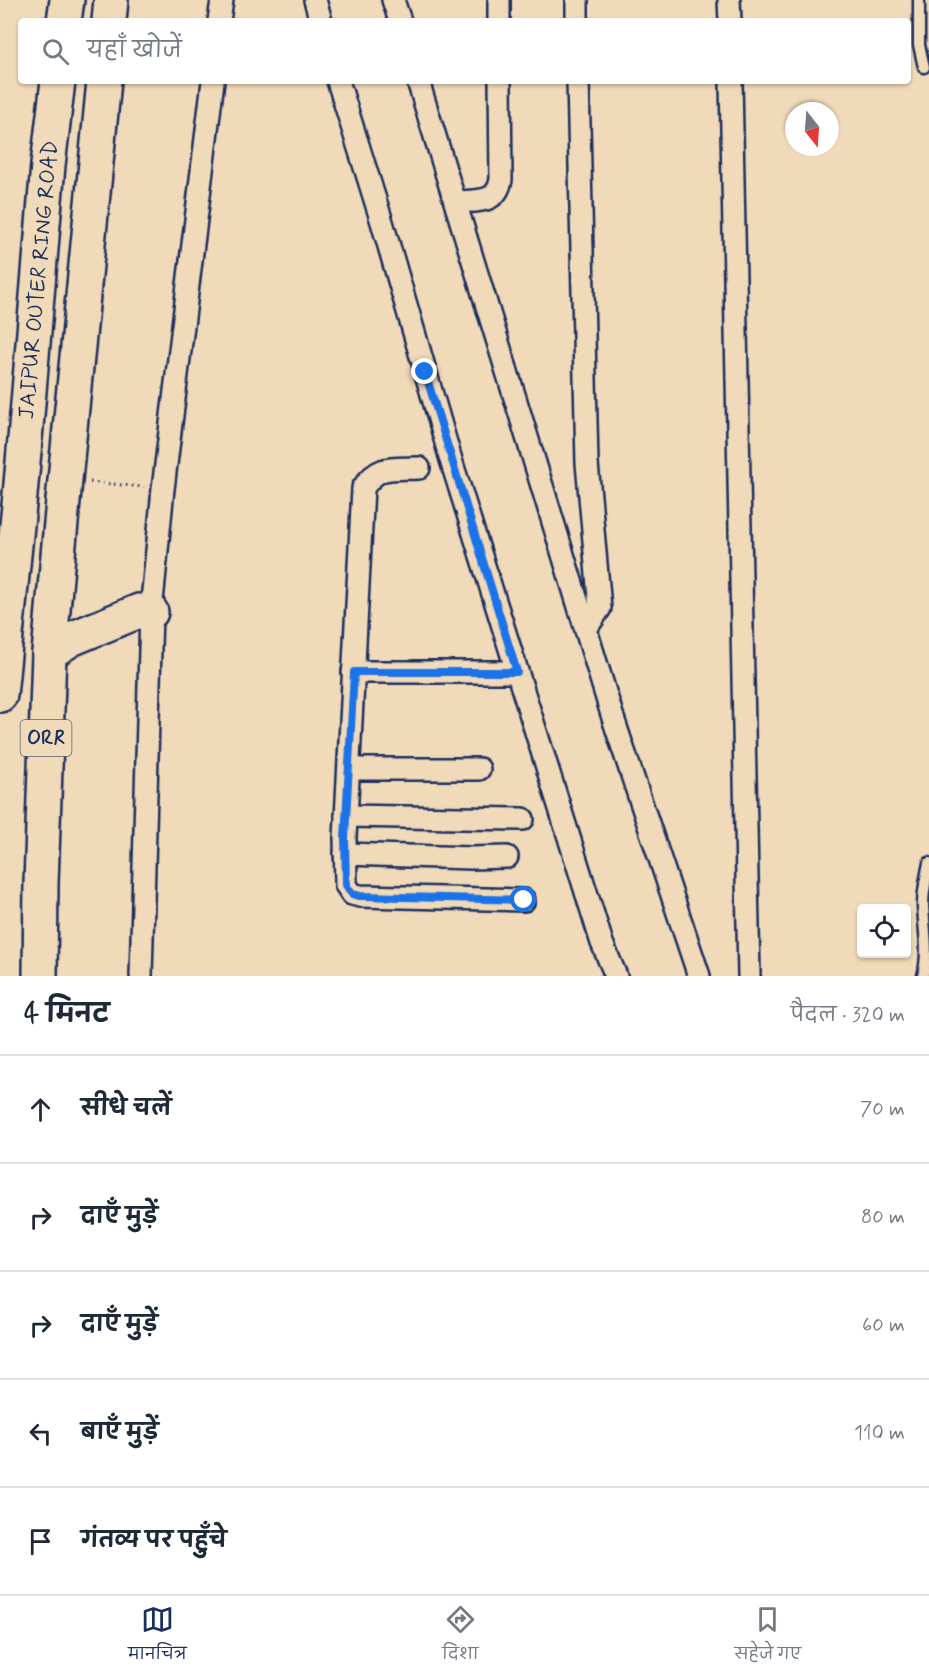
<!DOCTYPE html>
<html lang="hi">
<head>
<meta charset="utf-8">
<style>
  :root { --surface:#fff; --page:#f2f2f3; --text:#1f2937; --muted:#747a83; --line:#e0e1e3; --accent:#1b2f5e }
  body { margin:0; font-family:Mynerve,"Playpen Sans Deva",sans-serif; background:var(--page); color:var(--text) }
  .controls { position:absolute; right:18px; bottom:18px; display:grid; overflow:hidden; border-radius:6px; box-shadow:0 2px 4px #0004 }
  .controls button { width:54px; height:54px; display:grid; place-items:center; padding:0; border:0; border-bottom:2px solid var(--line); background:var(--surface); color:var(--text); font:30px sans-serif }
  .compass { position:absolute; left:785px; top:102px; width:54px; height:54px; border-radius:50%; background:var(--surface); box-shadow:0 2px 4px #0004; rotate:163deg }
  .stop { position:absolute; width:18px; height:18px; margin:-14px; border:4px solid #1a73e8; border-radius:50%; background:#fff }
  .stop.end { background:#1a73e8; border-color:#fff; box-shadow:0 2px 6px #0008 }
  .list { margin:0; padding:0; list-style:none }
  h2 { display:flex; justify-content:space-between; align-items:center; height:78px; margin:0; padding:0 24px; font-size:26px }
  h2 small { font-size:20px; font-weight:400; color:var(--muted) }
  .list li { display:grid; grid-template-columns:39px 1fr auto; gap:18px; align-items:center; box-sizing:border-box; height:108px; padding:0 24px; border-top:2px solid var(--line) }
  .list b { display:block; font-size:22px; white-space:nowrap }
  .list em { font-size:20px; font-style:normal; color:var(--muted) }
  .icon { flex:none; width:33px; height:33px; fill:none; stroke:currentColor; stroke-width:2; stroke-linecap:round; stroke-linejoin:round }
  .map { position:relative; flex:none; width:929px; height:976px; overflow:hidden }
  .search { position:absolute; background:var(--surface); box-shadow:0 2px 4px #0004; left:18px; right:18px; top:18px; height:66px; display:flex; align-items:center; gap:15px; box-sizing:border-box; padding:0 21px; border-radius:6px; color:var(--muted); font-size:22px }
  .sheet { height:618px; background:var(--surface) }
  nav { display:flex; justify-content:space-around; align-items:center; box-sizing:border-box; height:84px; border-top:2px solid var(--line); background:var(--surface); font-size:16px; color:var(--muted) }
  nav a { display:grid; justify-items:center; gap:3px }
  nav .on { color:var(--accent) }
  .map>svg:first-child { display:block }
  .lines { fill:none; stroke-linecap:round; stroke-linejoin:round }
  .service-casing { stroke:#1b2f5e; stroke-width:15 }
  .minor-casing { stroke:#1b2f5e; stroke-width:26 }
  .motorway-casing { stroke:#1b2f5e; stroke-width:38 }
  .path { stroke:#1b2f5e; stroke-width:3; stroke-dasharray:1.5 4.5; stroke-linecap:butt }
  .service { stroke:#f1dab9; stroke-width:10 }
  .minor { stroke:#f1dab9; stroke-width:21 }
  .motorway { stroke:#f1dab9; stroke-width:33 }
  .motorway-bridge-casing { stroke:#1b2f5e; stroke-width:38; stroke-linecap:butt }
  .motorway-bridge { stroke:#f1dab9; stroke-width:33 }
  .route { stroke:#1a73e8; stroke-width:8 }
  .labels { text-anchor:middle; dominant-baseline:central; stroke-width:4.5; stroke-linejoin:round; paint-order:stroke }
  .shield { fill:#f1dab9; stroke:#5b6279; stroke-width:1.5 }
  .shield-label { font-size:21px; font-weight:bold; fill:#1b2f5e }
  .street-label { font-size:22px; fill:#1b2f5e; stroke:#f1dab9 }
</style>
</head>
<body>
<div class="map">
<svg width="929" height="976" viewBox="0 0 929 976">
  <rect width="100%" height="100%" fill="#f1dab9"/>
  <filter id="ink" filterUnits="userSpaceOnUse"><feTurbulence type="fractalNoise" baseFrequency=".0167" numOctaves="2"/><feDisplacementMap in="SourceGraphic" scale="12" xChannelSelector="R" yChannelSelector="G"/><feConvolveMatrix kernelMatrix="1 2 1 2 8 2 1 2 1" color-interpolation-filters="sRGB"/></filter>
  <g filter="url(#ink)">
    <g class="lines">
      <g class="service-casing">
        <g id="service">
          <polyline points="919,0 919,45 924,67"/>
          <path d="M923,976C929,953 924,930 923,906C923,891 926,877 929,863"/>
        </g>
      </g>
      <g class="minor-casing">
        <g id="minor">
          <polyline points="315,0 321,21"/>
          <polyline points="393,0 400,21"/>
          <polyline points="499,0 499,21"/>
          <polyline points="577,0 577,21"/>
          <polyline points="729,0 730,21"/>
          <polyline points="219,21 222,0"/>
          <polyline points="338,81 382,222 451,460 602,943 616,976"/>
          <polyline points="418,81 613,718 699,976"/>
          <polyline points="578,81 587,463 600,608 586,629"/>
          <polyline points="731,81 749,976"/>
          <path d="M456,202C476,200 496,205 501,180L500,81"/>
          <path d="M419,468C392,469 379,464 363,488L345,838L346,885L352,894L360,896L524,900"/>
          <polyline points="353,672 517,672"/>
          <polyline points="349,769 479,769"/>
          <polyline points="346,816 523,819"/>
          <polyline points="345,854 471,858 507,857"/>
          <polyline points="141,976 151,612 163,489 213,81"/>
        </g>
      </g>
      <g class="motorway-casing">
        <g id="motorway">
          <polyline points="64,21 67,0"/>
          <polyline points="109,21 111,0"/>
          <polyline points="24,451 48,165 58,81"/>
          <polyline points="67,459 104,81"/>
          <polyline points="49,653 71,639 139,611 151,612"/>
          <polyline points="0,695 20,495"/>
          <polyline points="40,976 41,884 49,653 63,501"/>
        </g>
      </g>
      <polyline class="path" points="90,482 144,487"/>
      <use href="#service" class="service"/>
      <use href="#minor" class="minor"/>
      <use href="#motorway" class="motorway"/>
      <g class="motorway-bridge-casing">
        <g id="motorway-bridge">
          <polyline points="20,495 24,451"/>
          <polyline points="63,501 67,459"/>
        </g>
      </g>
      <use href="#motorway-bridge" class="motorway-bridge"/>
    </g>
  </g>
  <g class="lines" filter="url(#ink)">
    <polyline class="route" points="425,372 517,672 354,672 345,838 346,885 352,894 360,896 524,900"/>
  </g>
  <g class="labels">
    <rect class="shield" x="20.5" y="720" width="51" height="36" rx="4.5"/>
    <g class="shield-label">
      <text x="46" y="738">ORR</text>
    </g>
    <g class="street-label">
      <text transform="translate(39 280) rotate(-85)">JAIPUR OUTER RING ROAD</text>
    </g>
  </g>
</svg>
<div class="controls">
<button><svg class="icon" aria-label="locate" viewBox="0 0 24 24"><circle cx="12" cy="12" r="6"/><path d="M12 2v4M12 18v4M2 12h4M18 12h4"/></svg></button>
</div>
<svg class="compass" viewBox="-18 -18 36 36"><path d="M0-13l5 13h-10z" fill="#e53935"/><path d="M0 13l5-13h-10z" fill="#747a83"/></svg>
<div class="stop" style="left:524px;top:900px"></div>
<div class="stop end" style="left:425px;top:372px"></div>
<div class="search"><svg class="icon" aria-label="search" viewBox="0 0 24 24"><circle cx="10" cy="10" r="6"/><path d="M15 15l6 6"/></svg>यहाँ खोजें</div>
</div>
<section class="sheet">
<h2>4 मिनट<small>पैदल · 320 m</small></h2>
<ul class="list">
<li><svg class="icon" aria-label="ahead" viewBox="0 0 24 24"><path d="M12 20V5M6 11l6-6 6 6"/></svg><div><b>सीधे चलें</b></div><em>70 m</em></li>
<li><svg class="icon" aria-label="right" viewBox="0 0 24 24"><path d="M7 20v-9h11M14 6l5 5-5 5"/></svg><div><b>दाएँ मुड़ें</b></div><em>80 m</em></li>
<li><svg class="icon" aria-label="right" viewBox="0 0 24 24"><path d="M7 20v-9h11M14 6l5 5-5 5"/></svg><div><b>दाएँ मुड़ें</b></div><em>60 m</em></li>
<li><svg class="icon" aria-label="left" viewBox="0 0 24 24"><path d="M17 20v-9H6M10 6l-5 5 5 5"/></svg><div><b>बाएँ मुड़ें</b></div><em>110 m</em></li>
<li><svg class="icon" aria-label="arrive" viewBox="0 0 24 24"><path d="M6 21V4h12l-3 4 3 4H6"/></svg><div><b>गंतव्य पर पहुँचे</b></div></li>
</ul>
</section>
<nav>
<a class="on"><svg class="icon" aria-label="map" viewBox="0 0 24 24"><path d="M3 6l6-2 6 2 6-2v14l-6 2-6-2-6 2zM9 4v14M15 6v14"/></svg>मानचित्र</a>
<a><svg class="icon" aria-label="directions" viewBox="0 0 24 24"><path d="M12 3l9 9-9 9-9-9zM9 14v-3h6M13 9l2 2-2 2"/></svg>दिशा</a>
<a><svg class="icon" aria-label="saved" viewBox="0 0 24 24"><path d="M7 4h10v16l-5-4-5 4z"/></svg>सहेजे गए</a>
</nav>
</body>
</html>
